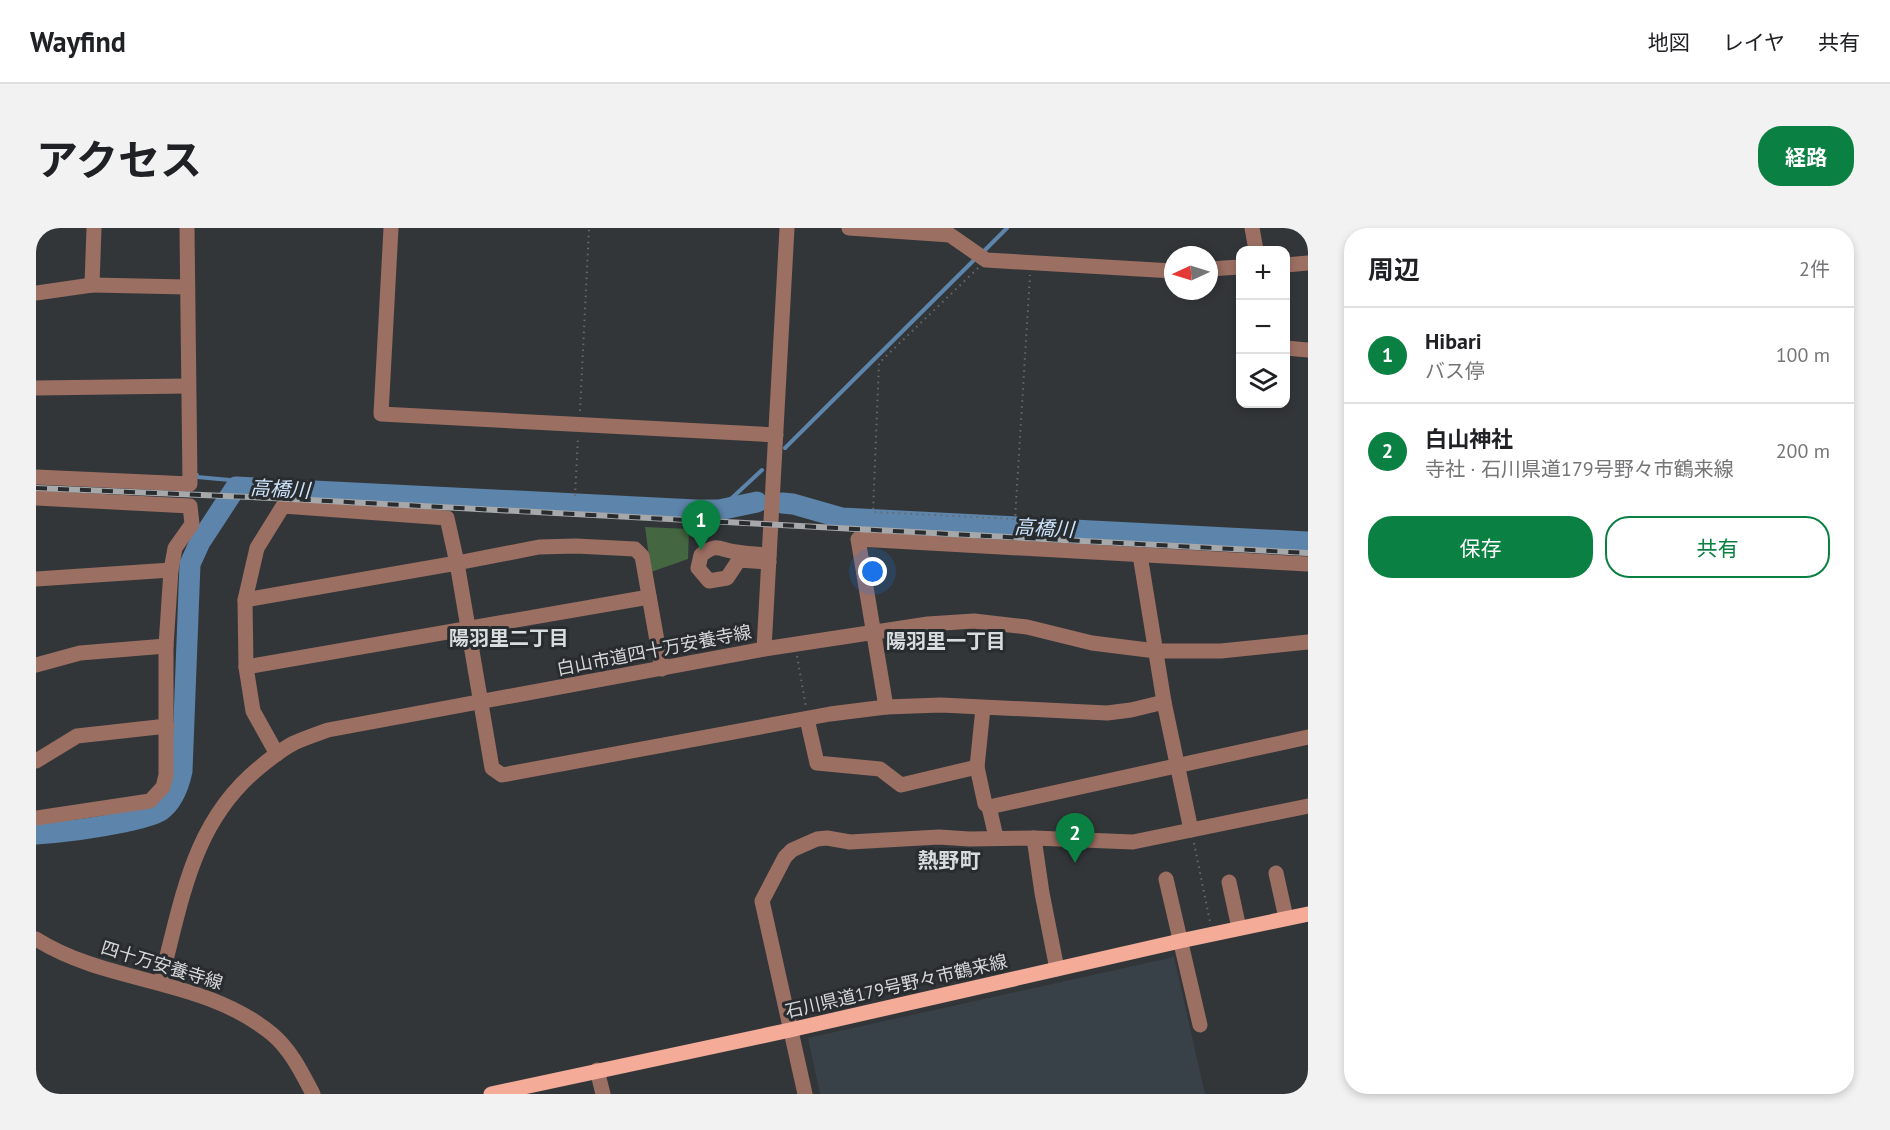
<!DOCTYPE html>
<html lang="ja">
<head>
<meta charset="utf-8">
<style>
  :root { --surface:#fff; --page:#f2f2f2; --text:#202124; --muted:#757577; --line:#e0e0e0; --accent:#0b8043 }
  body { margin:0; font-family:"PT Sans","Noto Sans JP",sans-serif; background:var(--page); color:var(--text) }
  .controls { position:absolute; right:18px; top:18px; display:grid; overflow:hidden; border-radius:12px; box-shadow:0 3px 9px #0003 }
  .controls button { width:54px; height:54px; display:grid; place-items:center; padding:0; border:0; border-bottom:2px solid var(--line); background:var(--surface); color:var(--text); font:30px sans-serif }
  .compass { position:absolute; left:1128px; top:18px; width:54px; height:54px; border-radius:50%; background:var(--surface); box-shadow:0 3px 9px #0003; rotate:266deg }
  .you { position:absolute; left:837px; top:344px; width:21px; height:21px; margin:-15px; border:4px solid #fff; border-radius:50%; background:#1a73e8; box-shadow:0 0 0 9px #1a73e833 }
  .badge { display:grid; place-items:center; width:39px; height:39px; border-radius:50%; background:var(--accent); color:#fff; font-size:20px; font-weight:700 }
  .pin { position:absolute; translate:-50% -50px; filter:drop-shadow(0 2px 3px #0008) }
  .pin::after { content:''; position:absolute; top:32px; width:21px; height:18px; background:inherit; clip-path:polygon(0 0,100% 0,50% 100%) }
  .list { margin:0; padding:0; list-style:none }
  h2 { display:flex; justify-content:space-between; align-items:center; height:78px; margin:0; padding:0 24px; font-size:26px }
  h2 small { font-size:20px; font-weight:400; color:var(--muted) }
  .list li { display:grid; grid-template-columns:39px 1fr auto; gap:18px; align-items:center; box-sizing:border-box; height:96px; padding:0 24px; border-top:2px solid var(--line) }
  .list b { display:block; font-size:22px; white-space:nowrap }
  .list p { margin:0; font-size:20px; white-space:nowrap; color:var(--muted) }
  .list em { font-size:20px; font-style:normal; color:var(--muted) }
  .actions { display:flex; gap:12px; padding:18px 24px }
  .actions a { flex:1; padding:14px 0; border:2px solid var(--accent); border-radius:24px; text-align:center; font-size:21px; color:var(--accent) }
  .actions .main { background:var(--accent); color:#fff }
  .icon { flex:none; width:33px; height:33px; fill:none; stroke:currentColor; stroke-width:2; stroke-linecap:round; stroke-linejoin:round }
  .map { position:relative; flex:none; width:1272px; height:866px; overflow:hidden; border-radius:24px }
  header { display:flex; align-items:center; gap:36px; box-sizing:border-box; height:84px; padding:0 30px; background:var(--surface); border-bottom:2px solid var(--line) }
  header strong { font-size:28px }
  nav { display:flex; gap:33px; margin-inline-start:auto; font-size:21px }
  .intro { display:flex; align-items:center; justify-content:space-between; box-sizing:border-box; height:144px; padding:0 36px }
  h1 { margin:0; font-size:42px }
  .button { padding:15px 27px; border-radius:24px; background:var(--accent); color:#fff; font-size:21px; font-weight:700 }
  main { display:flex; gap:36px; padding:0 36px }
  aside { flex:1; background:var(--surface); border-radius:24px; box-shadow:0 3px 9px #0003 }
  .map>svg:first-child { display:block }
  .built { fill:#384148 }
  .green { fill:#446640 }
  .lines { fill:none; stroke-linecap:round; stroke-linejoin:round }
  .stream { stroke:#5d84aa; stroke-width:4 }
  .river { stroke:#5d84aa; stroke-width:21 }
  .path { stroke:#67696c; stroke-width:2; stroke-dasharray:1.5 4.5; stroke-linecap:butt }
  .minor { stroke:#9c6f63; stroke-width:15 }
  .major { stroke:#f4ab98; stroke-width:15 }
  .rail-casing { stroke:#a6a8aa; stroke-width:6 }
  .rail { stroke:#292c2f; stroke-width:4; stroke-dasharray:11; stroke-linecap:butt }
  .labels { text-anchor:middle; dominant-baseline:central; stroke-width:6; stroke-linejoin:round; paint-order:stroke }
  .street-label { font-size:18px; fill:#d5d7d9; stroke:#292c2f }
  .water-label { font-size:20px; font-style:italic; fill:#cde4fd; stroke:#292c2f }
  .neighbourhood-label { font-size:20px; font-weight:bold; fill:#d7dcdf; stroke:#292c2f }
  .quarter-label { font-size:21px; font-weight:bold; fill:#d7dcdf; stroke:#292c2f }
</style>
</head>
<body>
<header>
<strong>Wayfind</strong>
<nav><a>地図</a><a>レイヤ</a><a>共有</a></nav>
</header>
<div class="intro"><h1>アクセス</h1><a class="button">経路</a></div>
<main>
<div class="map">
<svg width="1272" height="866" viewBox="0 0 1272 866">
  <rect width="100%" height="100%" fill="#333639"/>
  <polygon class="built" points="1138,729 1169,866 784,866 772,810"/>
  <polygon class="green" points="609,299 653,301 652,331 615,344"/>
  <g class="lines">
    <g class="stream">
      <polyline points="946,25 971,0"/>
      <polyline points="749,220 940,30"/>
      <polyline points="161,247 161,249 194,252 200,259"/>
      <polyline points="683,282 726,242"/>
    </g>
    <g class="river">
      <polyline points="746,275 757,276 806,290 1272,314"/>
      <path d="M0,606C30,604 59,600 88,594C99,591 114,589 124,583C137,574 143,557 146,543L154,336L164,314L200,259L660,282H683L721,274"/>
    </g>
    <g class="path">
      <polyline points="942,40 843,135 837,284 979,291 994,47"/>
      <polyline points="544,183 553,0"/>
      <polyline points="539,268 542,210"/>
      <polyline points="761,428 770,479"/>
      <polyline points="1158,615 1174,694"/>
    </g>
    <g class="minor">
      <polyline points="355,0 345,186 740,207"/>
      <polyline points="813,0 914,7 950,32 1137,43"/>
      <polyline points="1216,0 1220,22"/>
      <polyline points="1250,37 1272,35"/>
      <polyline points="1173,41 1204,39"/>
      <polyline points="56,57 151,59"/>
      <polyline points="0,65 56,57 58,0"/>
      <polyline points="1250,120 1272,122"/>
      <polyline points="0,160 152,158"/>
      <polyline points="0,249 154,256 151,0"/>
      <polyline points="0,270 154,278 156,296 139,320 135,342 130,418 130,547 127,559 114,573 0,590"/>
      <polyline points="1104,327 1128,474 1155,602"/>
      <path d="M733,334L703,332L691,350L673,353L662,340L665,327C682,314 683,322 700,324C711,326 722,326 733,327"/>
      <polyline points="0,351 135,342"/>
      <polyline points="209,372 221,320 247,278 411,290 421,335 503,319 540,318 599,321 606,328 626,441"/>
      <polyline points="728,421 751,0"/>
      <polyline points="0,437 44,425 130,418"/>
      <polyline points="210,439 613,369"/>
      <polyline points="850,479 822,311 1272,336"/>
      <polyline points="771,491 781,535 844,541 865,557 941,539 947,480"/>
      <polyline points="241,526 217,483 210,439 209,372 421,335 456,540 466,547 794,486 850,479 905,477 1071,485 1095,482 1128,474"/>
      <polyline points="0,533 41,508 131,498"/>
      <polyline points="941,539 949,576 953,579"/>
      <polyline points="960,609 953,579 1272,509"/>
      <polyline points="998,610 1006,665 1021,741"/>
      <polyline points="1240,645 1250,690"/>
      <polyline points="1130,651 1164,797"/>
      <polyline points="1193,654 1203,700"/>
      <path d="M0,711C73,757 167,749 236,806C255,822 266,845 277,866"/>
      <path d="M124,755C146,674 155,595 224,539C235,530 246,521 258,515C269,510 281,506 292,502L728,421L892,396L938,393L991,399L1056,415L1120,423H1185L1272,414"/>
      <polyline points="561,842 567,866"/>
      <polyline points="769,866 726,673 749,629 756,622 781,611 791,610 814,614 903,609 933,611 998,610 1097,614 1272,578"/>
    </g>
    <polyline class="major" points="455,866 754,802 1144,713 1272,686"/>
    <g class="rail-casing">
      <polyline id="rail" points="0,260 236,270 1272,325"/>
    </g>
    <use href="#rail" class="rail"/>
  </g>
  <g class="labels">
    <g class="street-label">
      <text transform="translate(618 422) rotate(-11)">白山市道四十万安養寺線</text>
      <text transform="translate(126 737) rotate(17)">四十万安養寺線</text>
      <text transform="translate(860 758) rotate(-13)">石川県道179号野々市鶴来線</text>
    </g>
    <g class="water-label">
      <text transform="translate(244 261) rotate(3)">高橋川</text>
      <text transform="translate(1008 300) rotate(3)">高橋川</text>
    </g>
    <g class="neighbourhood-label">
      <text x="473" y="410">陽羽里二丁目</text>
      <text x="910" y="413">陽羽里一丁目</text>
    </g>
    <g class="quarter-label">
      <text x="913" y="632">熱野町</text>
    </g>
  </g>
</svg>
<div class="controls">
<button>+</button>
<button>−</button>
<button><svg class="icon" aria-label="layers" viewBox="0 0 24 24"><path d="M12 4l9 5-9 5-9-5zM3 14l9 5 9-5"/></svg></button>
</div>
<svg class="compass" viewBox="-18 -18 36 36"><path d="M0-13l5 13h-10z" fill="#e53935"/><path d="M0 13l5-13h-10z" fill="#757577"/></svg>
<div class="you"></div>
<div class="pin badge" style="left:665px;top:322px">1</div>
<div class="pin badge" style="left:1039px;top:635px">2</div>
</div>
<aside>
<h2>周辺<small>2件</small></h2>
<ul class="list">
<li><span class="badge">1</span><div><b>Hibari</b><p>バス停</p></div><em>100 m</em></li>
<li><span class="badge">2</span><div><b>白山神社</b><p>寺社 · 石川県道179号野々市鶴来線</p></div><em>200 m</em></li>
</ul>
<div class="actions"><a class="main">保存</a><a>共有</a></div>
</aside>
</main>
</body>
</html>
